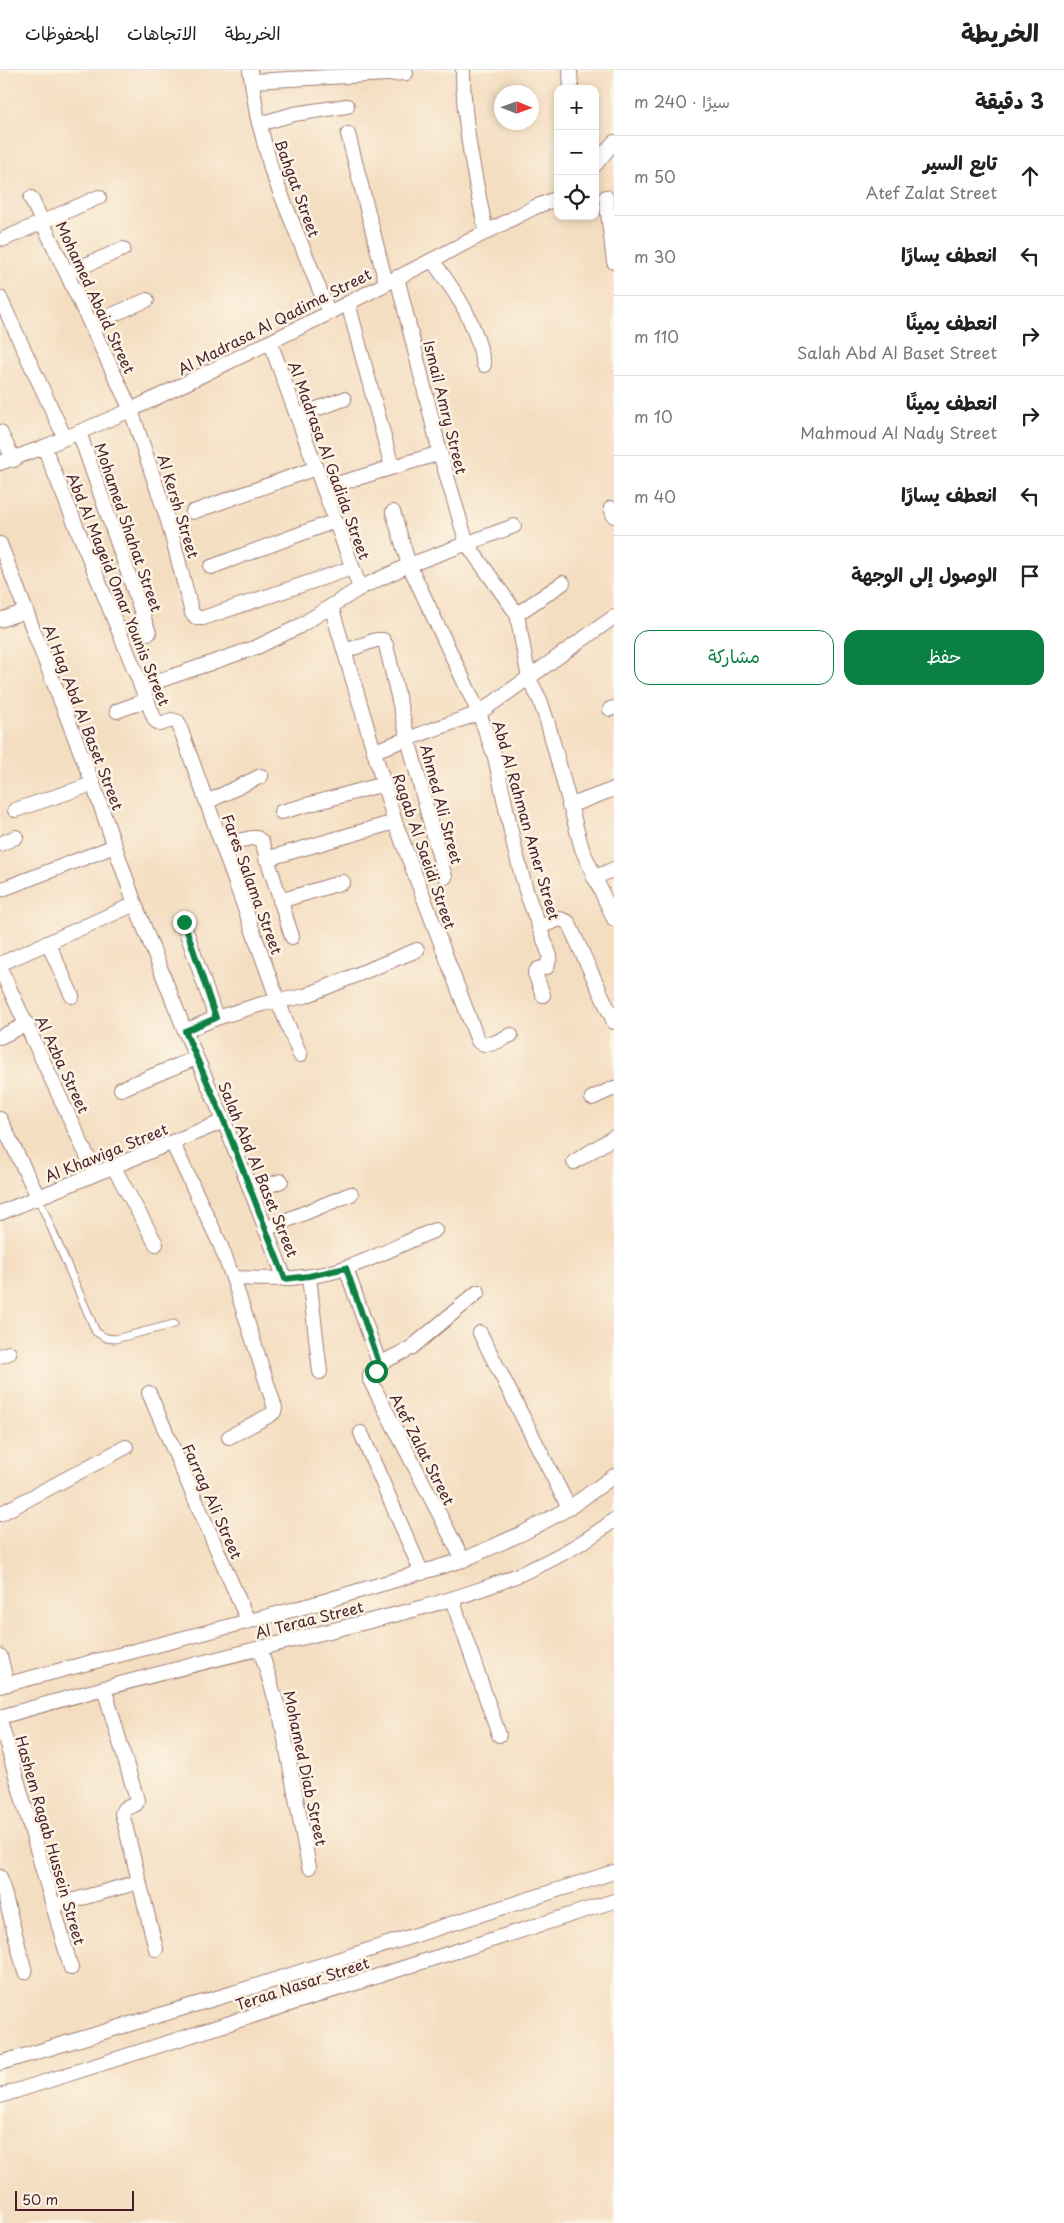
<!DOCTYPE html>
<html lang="ar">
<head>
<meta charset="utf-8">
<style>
  :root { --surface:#fff; --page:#f6f6f6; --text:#202124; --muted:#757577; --line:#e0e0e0; --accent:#0b8043 }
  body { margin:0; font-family:"Playpen Sans","Playpen Sans Arabic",sans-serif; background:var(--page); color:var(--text); direction:rtl }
  .controls { position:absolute; right:15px; top:15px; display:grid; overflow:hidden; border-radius:10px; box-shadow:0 2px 8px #0003 }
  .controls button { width:45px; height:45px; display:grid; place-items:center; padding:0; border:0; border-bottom:1px solid var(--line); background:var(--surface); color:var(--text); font:25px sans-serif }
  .compass { position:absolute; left:494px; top:15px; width:45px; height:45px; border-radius:50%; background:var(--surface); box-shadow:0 2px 8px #0003; rotate:91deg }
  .scale { position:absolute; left:15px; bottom:12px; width:119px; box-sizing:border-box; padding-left:5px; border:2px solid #4a1f2b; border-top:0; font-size:14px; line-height:18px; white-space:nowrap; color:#4a1f2b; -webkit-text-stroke:4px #fcf5e5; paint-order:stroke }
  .stop { position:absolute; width:15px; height:15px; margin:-11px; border:4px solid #0b8043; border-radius:50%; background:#fff }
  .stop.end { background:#0b8043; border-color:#fff; box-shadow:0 1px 5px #0008 }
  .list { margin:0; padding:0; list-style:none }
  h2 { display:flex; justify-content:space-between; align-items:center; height:65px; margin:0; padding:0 20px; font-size:21px }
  h2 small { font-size:16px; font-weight:400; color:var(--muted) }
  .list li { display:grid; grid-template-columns:32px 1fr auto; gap:15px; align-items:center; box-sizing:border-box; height:80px; padding:0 20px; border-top:1px solid var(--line) }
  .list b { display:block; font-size:19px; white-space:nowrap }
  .list p { margin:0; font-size:16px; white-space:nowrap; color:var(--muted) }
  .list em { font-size:16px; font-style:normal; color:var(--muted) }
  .actions { display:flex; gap:10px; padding:15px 20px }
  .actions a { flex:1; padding:11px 0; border:1px solid var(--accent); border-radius:15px; text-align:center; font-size:18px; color:var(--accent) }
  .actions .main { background:var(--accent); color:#fff }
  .icon { flex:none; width:28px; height:28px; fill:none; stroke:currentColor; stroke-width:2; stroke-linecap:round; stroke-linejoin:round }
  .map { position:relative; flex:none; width:614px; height:2153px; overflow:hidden; direction:ltr }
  header { display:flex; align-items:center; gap:30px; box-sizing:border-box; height:70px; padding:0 25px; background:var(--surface); border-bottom:1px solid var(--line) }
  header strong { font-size:24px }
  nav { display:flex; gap:28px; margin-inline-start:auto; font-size:18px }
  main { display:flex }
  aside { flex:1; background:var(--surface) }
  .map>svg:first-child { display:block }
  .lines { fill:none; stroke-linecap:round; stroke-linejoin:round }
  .lane-casing { stroke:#9f7e76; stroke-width:9 }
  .street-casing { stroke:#9f7e76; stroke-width:16 }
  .lane { stroke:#fff; stroke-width:7 }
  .street { stroke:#fff; stroke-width:14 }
  .route { stroke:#0b8043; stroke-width:6 }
  .labels { text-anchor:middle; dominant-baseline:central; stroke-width:5; stroke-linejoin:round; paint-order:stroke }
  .street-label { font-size:15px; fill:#4a1f2b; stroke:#fcf5e5 }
</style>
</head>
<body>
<header>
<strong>الخريطة</strong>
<nav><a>الخريطة</a><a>الاتجاهات</a><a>المحفوظات</a></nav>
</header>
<main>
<aside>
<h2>3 دقيقة<small>سيرًا · 240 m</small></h2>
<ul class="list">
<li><svg class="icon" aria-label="ahead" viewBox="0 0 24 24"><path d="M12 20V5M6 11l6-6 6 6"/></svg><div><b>تابع السير</b><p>Atef Zalat Street</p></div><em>50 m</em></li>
<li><svg class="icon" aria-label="left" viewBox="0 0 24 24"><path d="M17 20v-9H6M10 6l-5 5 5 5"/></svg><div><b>انعطف يسارًا</b></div><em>30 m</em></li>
<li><svg class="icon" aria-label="right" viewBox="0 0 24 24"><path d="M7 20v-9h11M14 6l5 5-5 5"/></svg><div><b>انعطف يمينًا</b><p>Salah Abd Al Baset Street</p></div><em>110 m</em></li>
<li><svg class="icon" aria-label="right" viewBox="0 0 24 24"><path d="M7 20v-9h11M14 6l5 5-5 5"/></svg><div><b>انعطف يمينًا</b><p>Mahmoud Al Nady Street</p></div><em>10 m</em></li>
<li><svg class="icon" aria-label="left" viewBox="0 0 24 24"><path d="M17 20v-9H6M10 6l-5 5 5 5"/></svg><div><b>انعطف يسارًا</b></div><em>40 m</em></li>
<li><svg class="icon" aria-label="arrive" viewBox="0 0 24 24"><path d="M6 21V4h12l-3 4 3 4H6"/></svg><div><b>الوصول إلى الوجهة</b></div></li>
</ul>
<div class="actions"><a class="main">حفظ</a><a>مشاركة</a></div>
</aside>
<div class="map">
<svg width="614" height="2153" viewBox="0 0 614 2153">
  <rect width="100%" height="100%" fill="#fcf5e5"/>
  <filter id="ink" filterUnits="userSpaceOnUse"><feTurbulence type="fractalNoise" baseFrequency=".02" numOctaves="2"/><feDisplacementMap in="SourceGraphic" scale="10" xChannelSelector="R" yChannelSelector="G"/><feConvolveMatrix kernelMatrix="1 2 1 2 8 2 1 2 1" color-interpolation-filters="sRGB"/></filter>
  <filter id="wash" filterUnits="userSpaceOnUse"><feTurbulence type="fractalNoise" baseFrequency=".0096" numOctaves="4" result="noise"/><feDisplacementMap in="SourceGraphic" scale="20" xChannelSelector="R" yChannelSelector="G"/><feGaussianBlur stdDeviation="1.12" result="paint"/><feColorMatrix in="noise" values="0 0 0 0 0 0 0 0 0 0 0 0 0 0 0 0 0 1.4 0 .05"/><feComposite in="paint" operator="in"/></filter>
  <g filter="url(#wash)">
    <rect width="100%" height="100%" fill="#f4dec1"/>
  </g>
  <g filter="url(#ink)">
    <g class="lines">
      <g class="lane-casing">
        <polyline id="lane" points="38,1127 96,1262 106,1268 115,1269 174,1254"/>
      </g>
      <g class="street-casing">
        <g id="street">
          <polyline points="250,0 257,45 272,102 329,243"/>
          <path d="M463,0C463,55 475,108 486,162"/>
          <polyline points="570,0 571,19"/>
          <polyline points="252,11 406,3"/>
          <polyline points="259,54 294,44 347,36"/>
          <polyline points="348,64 386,213"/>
          <polyline points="595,95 614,72"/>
          <polyline points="606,127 614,192"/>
          <polyline points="31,128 131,340 168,451 192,543 197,548 203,548 352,498"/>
          <polyline points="4,169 99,127"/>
          <path d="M432,190C459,227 474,248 484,295"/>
          <polyline points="67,203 123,179"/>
          <polyline points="397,207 440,383 467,474 517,544 529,609 540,630 548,654 582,779 614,849"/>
          <polyline points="0,228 65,368"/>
          <polyline points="348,233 392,397"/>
          <polyline points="91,254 147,230"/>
          <polyline points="270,272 360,518"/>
          <polyline points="297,346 344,329"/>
          <polyline points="0,362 14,390"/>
          <polyline points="79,362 149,563"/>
          <polyline points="44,377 155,650 160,654 172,650 178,652 278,931 300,985"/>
          <polyline points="0,393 44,377 131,340 329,243 535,137 558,128"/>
          <polyline points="324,418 440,383"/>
          <polyline points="611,438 614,446"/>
          <polyline points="193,442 316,398"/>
          <polyline points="393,442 409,495 479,643 495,687 515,780 527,824 550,886 547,897 538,899 535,903 543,925"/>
          <polyline points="0,474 93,714 135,834 185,961 224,1051 285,1209"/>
          <polyline points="211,497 335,451"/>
          <path d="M331,536L395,752L478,971C488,979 501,969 511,965"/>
          <polyline points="517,544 563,513"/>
          <polyline points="0,550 26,541"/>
          <polyline points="345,581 376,570 383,570 386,575 408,669 445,807"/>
          <polyline points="141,617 257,577 298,557 360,518 409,495 514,456"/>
          <polyline points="610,639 614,638"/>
          <polyline points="117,641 147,630"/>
          <polyline points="374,681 479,643 614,547"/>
          <polyline points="207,732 261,706"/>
          <polyline points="569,736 614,719"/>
          <polyline points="15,740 93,714"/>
          <polyline points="281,742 384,714"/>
          <polyline points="0,774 16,767"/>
          <polyline points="222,774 252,768 257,768 262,772 292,867"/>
          <polyline points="266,789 395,752"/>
          <polyline points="594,808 614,799"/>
          <polyline points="0,820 115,776"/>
          <polyline points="280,831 343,812"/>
          <polyline points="183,852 216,948"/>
          <polyline points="539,857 560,849 568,852 614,952"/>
          <polyline points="48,873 72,926"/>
          <polyline points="0,894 135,834"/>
          <polyline points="0,898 95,1103"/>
          <polyline points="185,961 216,948 262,934 305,926 417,880"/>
          <polyline points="0,967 27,954"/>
          <polyline points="121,1019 196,988"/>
          <polyline points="592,1028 614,1018"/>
          <polyline points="0,1049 38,1127"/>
          <polyline points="172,1072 220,1174 233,1208 275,1338 274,1342 270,1345 229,1367"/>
          <polyline points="574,1092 614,1067"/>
          <polyline points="113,1096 156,1174"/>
          <polyline points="251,1122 281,1111"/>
          <polyline points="0,1143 224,1051"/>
          <polyline points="265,1159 351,1124"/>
          <polyline points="346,1198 378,1290 378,1297 370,1305 370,1310 463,1490"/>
          <polyline points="309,1207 320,1302"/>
          <path d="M233,1208C265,1209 296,1210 328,1203C365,1194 400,1174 435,1160"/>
          <polyline points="480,1263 569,1438"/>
          <polyline points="0,1286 9,1283"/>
          <polyline points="379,1294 411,1278 478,1222"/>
          <polyline points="149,1323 248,1551"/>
          <polyline points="361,1363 422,1503"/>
          <polyline points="0,1444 126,1377"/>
          <polyline points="452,1529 499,1665"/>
          <polyline points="260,1578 281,1648 309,1797"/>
          <polyline points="0,1586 7,1614"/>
          <polyline points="0,1616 311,1535 463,1490 525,1462 569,1438 614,1406"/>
          <polyline points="104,1618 137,1730 136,1734 124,1739 122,1743 156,1879"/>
          <path d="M0,1647C97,1619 195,1594 293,1570C402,1542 523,1521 614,1450"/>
          <polyline points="0,1650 71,1898"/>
          <polyline points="0,1807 25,1902"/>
          <polyline points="53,1836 139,1812"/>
          <polyline points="0,1993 230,1924 614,1802"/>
          <polyline points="0,2026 614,1831"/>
        </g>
      </g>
      <use href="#lane" class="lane"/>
      <use href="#street" class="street"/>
    </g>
  </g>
  <g class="lines" filter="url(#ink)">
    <polyline class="route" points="184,852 216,948 185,961 224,1051 285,1209 309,1206 346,1198 378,1290 376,1301"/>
  </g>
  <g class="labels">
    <g class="street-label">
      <text transform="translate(298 118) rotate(70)">Bahgat Street</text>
      <text transform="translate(96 227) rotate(65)">Mohamed Abaid Street</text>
      <text transform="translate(274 251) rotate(-27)">Al Madrasa Al Qadima Street</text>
      <text transform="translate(446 337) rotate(76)">Ismail Amry Street</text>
      <text transform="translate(330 390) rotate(70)">Al Madrasa Al Gadida Street</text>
      <text transform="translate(179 436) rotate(73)">Al Kersh Street</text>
      <text transform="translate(129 457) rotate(71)">Mohamed Shahat Street</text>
      <text transform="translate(119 519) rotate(68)">Abd Al Mageid Omar Younis Street</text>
      <text transform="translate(84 647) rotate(69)">Al Hag Abd Al Baset Street</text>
      <text transform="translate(442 734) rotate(75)">Ahmed Ali Street</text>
      <text transform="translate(527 750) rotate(74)">Abd Al Rahman Amer Street</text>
      <text transform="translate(425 781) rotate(71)">Ragab Al Saeidi Street</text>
      <text transform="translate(253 814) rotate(70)">Fares Salama Street</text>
      <text transform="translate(63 994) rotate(65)">Al Azba Street</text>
      <text transform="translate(106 1082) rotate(-22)">Al Khawiga Street</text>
      <text transform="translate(259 1099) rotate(68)">Salah Abd Al Baset Street</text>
      <text transform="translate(423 1379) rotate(63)">Atef Zalat Street</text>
      <text transform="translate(213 1431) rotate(66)">Farrag Ali Street</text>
      <text transform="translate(309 1549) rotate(-14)">Al Teraa Street</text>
      <text transform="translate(306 1698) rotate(78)">Mohamed Diab Street</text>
      <text transform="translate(51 1770) rotate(74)">Hashem Ragab Hussein Street</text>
      <text transform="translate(302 1913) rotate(-18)">Teraa Nasar Street</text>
    </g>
  </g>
</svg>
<div class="controls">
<button>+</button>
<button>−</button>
<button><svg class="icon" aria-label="locate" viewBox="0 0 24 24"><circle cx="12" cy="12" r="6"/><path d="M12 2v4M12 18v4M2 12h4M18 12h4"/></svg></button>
</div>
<svg class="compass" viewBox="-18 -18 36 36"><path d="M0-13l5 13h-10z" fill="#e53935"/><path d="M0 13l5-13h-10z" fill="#757577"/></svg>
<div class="scale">50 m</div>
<div class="stop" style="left:376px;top:1301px"></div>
<div class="stop end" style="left:184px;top:852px"></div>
</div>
</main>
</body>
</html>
